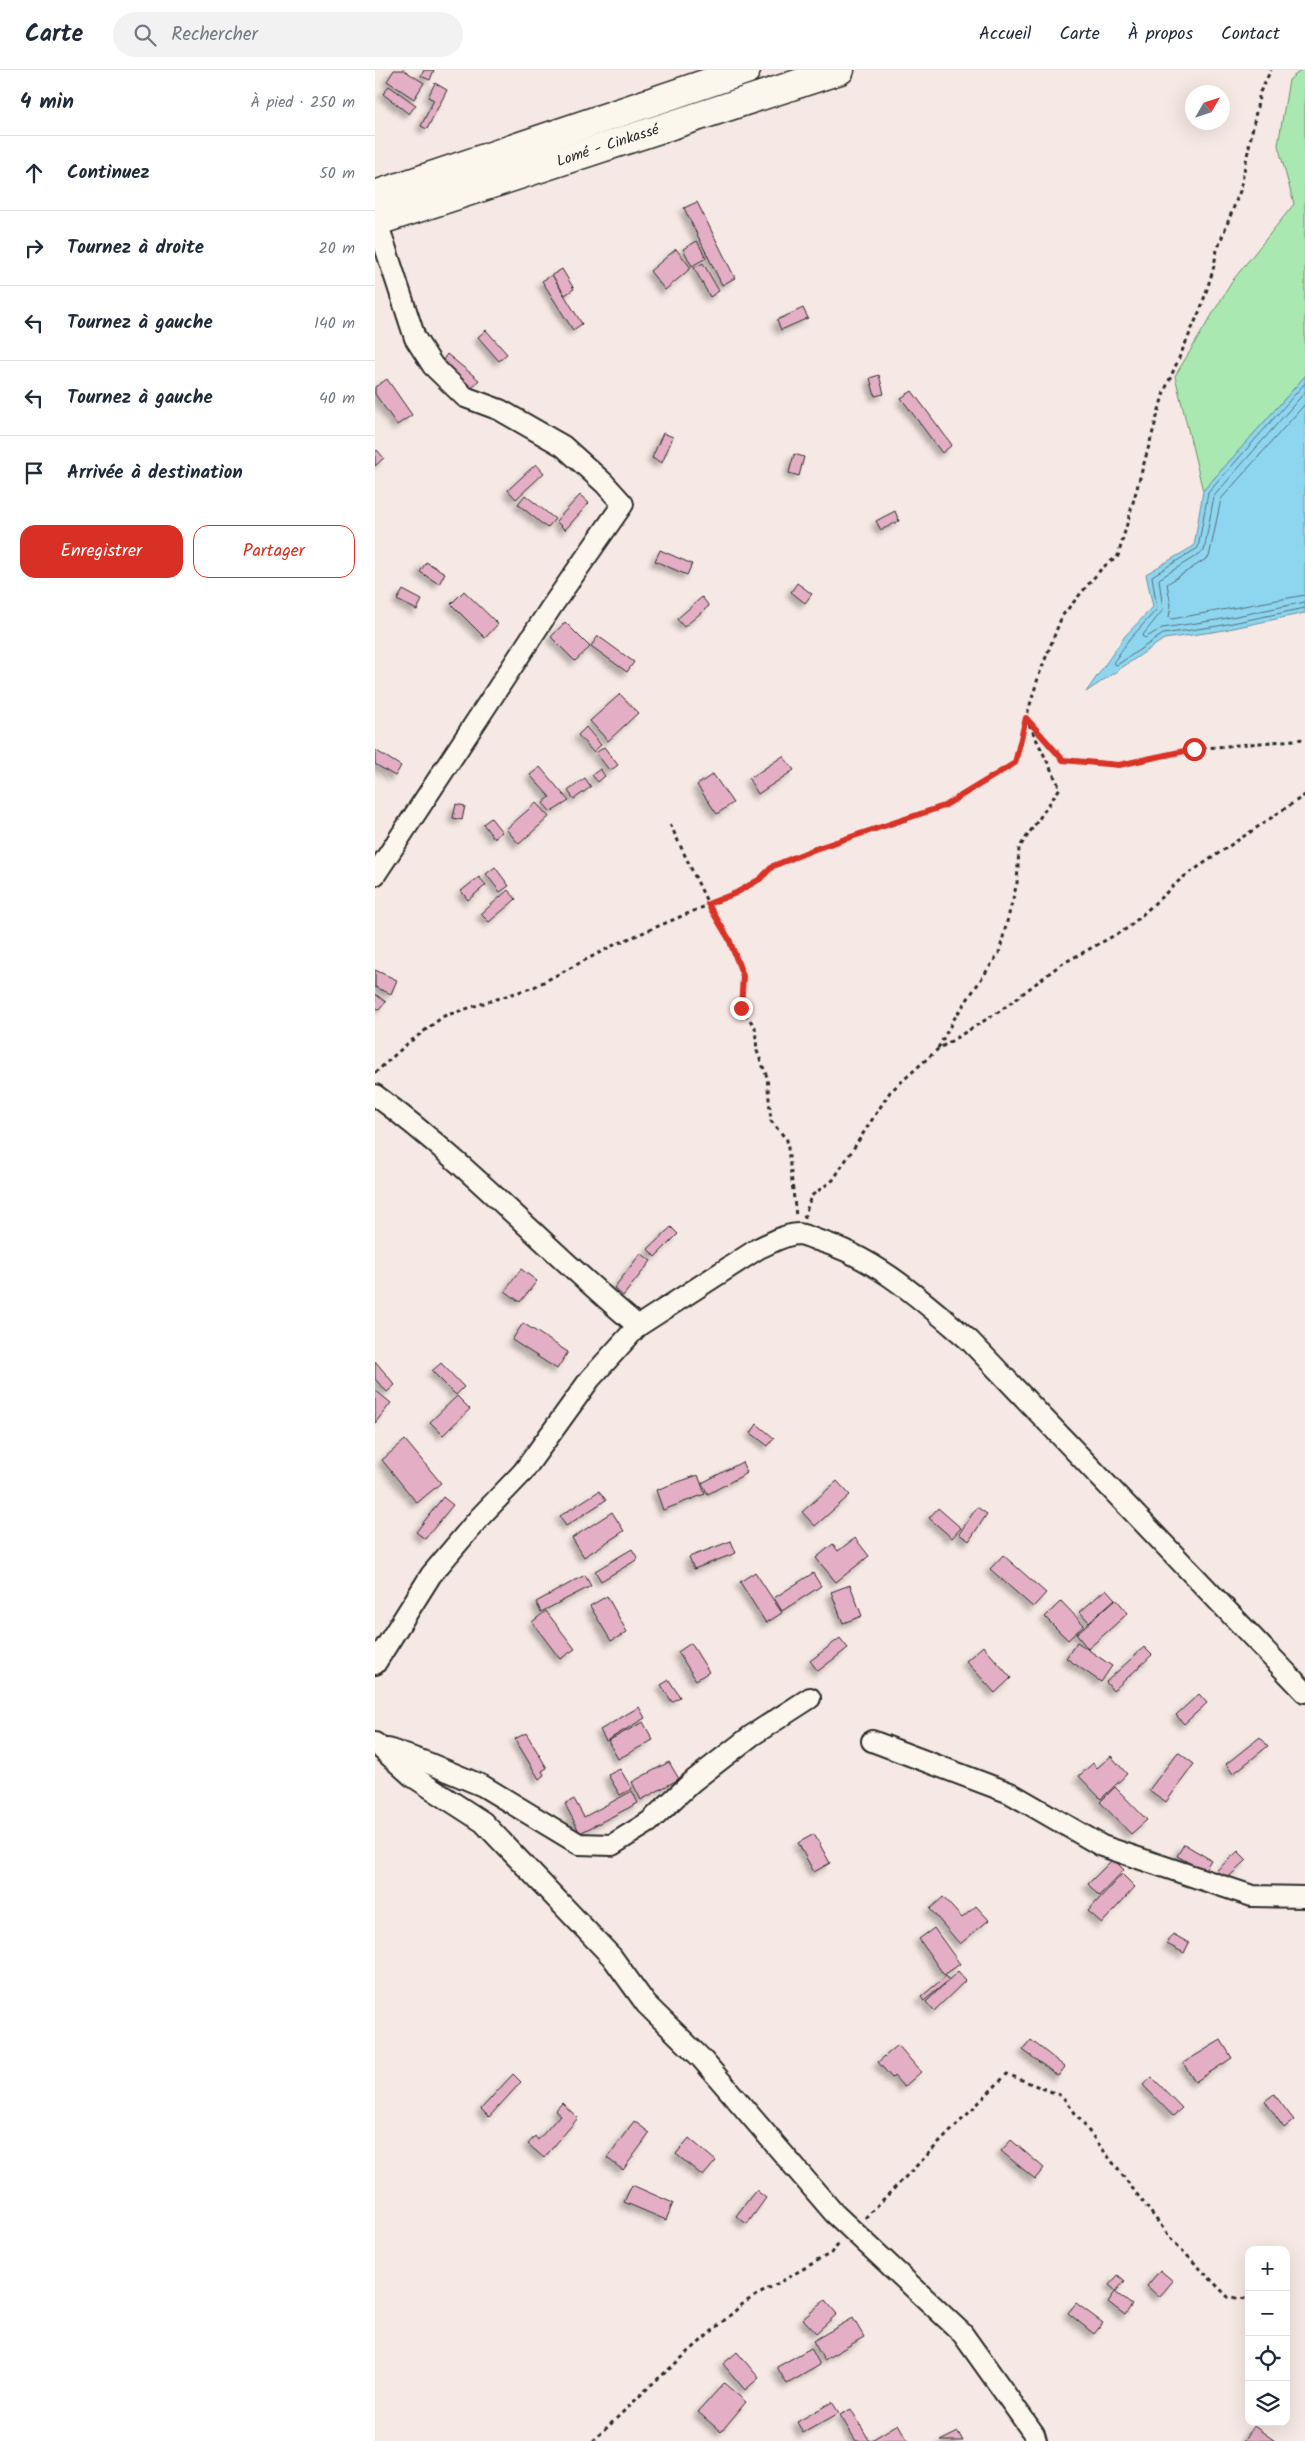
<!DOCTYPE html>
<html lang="fr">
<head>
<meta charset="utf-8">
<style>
  :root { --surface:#fff; --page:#f2f2f3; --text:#1f2937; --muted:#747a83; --line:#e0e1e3; --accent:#d93025 }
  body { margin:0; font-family:Kalam,sans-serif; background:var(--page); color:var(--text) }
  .controls { position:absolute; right:15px; bottom:15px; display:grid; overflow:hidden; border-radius:10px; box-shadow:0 5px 20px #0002 }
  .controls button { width:45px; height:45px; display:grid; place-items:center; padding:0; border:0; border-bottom:1px solid var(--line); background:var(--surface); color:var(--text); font:25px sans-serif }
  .compass { position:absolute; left:810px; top:15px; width:45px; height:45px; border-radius:50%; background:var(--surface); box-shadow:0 5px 20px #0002; rotate:51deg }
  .stop { position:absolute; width:15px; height:15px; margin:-11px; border:4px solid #d93025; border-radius:50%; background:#fff }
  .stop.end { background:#d93025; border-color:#fff; box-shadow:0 1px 5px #0008 }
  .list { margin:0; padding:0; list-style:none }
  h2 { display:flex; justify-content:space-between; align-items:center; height:65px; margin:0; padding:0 20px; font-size:21px }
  h2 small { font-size:16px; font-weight:400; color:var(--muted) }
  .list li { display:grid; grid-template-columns:32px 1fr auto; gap:15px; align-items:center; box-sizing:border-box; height:75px; padding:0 20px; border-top:1px solid var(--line) }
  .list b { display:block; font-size:19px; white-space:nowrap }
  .list em { font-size:16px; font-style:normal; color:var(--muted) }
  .actions { display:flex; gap:10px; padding:15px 20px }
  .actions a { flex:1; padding:11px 0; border:1px solid var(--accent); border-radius:15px; text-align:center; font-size:18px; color:var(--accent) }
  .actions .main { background:var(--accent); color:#fff }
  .icon { flex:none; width:28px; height:28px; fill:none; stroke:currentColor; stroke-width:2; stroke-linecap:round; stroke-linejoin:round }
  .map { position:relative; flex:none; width:930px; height:2371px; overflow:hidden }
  header { display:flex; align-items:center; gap:30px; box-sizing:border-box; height:70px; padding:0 25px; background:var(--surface); border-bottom:1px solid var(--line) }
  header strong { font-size:24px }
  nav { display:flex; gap:28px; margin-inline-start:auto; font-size:18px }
  .search { width:350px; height:45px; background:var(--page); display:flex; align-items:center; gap:12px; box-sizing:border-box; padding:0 18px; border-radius:28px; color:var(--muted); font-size:19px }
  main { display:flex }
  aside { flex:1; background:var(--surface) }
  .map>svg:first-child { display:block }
  .green { fill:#a9e9b1; stroke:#6a8a6e }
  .water { fill:#8ed6ef; stroke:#6692a1 }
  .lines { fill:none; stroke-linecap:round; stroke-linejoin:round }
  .shore { stroke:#536f79; stroke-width:1 }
  .building { fill:#e4aec5; stroke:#2b2b2b; filter:url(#shadow) }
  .street-casing { stroke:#2b2b2b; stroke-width:24 }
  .highway-casing { stroke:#2b2b2b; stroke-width:31 }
  .path { stroke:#2b2b2b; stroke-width:3; stroke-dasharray:4 4; stroke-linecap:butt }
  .street { stroke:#fbf7ec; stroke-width:20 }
  .highway { stroke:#fbf7ec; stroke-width:28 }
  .route { stroke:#d93025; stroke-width:6 }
  .labels { text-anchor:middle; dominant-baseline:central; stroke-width:4; stroke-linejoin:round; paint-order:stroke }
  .street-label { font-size:15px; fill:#2b2b2b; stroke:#fbf7ec }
</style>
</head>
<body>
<header>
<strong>Carte</strong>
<div class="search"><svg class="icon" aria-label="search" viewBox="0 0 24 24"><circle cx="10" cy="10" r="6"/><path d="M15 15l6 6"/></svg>Rechercher</div>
<nav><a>Accueil</a><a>Carte</a><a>À propos</a><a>Contact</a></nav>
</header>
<main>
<aside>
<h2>4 min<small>À pied · 250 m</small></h2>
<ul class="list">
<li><svg class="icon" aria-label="ahead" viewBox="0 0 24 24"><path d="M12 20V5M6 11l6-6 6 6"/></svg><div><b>Continuez</b></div><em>50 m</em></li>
<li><svg class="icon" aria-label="right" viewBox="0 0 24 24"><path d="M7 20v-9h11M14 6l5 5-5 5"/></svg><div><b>Tournez à droite</b></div><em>20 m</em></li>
<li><svg class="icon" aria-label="left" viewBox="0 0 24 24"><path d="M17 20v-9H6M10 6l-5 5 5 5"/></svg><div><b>Tournez à gauche</b></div><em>140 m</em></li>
<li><svg class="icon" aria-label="left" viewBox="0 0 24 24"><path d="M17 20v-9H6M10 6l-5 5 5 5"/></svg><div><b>Tournez à gauche</b></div><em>40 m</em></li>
<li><svg class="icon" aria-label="arrive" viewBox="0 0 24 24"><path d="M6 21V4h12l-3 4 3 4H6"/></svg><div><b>Arrivée à destination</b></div></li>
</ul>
<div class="actions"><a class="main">Enregistrer</a><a>Partager</a></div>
</aside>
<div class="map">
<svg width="930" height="2371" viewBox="0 0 930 2371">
  <defs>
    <filter id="shadow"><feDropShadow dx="-4.5" dy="4.5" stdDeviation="2.5" flood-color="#0004"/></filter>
  </defs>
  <rect width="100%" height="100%" fill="#f6e8e4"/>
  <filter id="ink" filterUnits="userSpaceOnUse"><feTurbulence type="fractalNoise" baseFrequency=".02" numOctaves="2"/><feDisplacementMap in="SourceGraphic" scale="10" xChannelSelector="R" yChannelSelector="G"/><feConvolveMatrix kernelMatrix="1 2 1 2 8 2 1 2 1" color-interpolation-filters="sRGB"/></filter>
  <g filter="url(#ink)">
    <polygon class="green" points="926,0 930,0 930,306 828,421 800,306 858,210 919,134 903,75 914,10"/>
    <polygon class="water" points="930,306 930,543 844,561 789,569 711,622 750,566 778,537 771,504 819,476 828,421"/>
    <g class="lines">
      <g class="shore">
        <polyline points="930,313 833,423 823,478 777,506 782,539 754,570 738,593 742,595 788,564 843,556 930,538"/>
        <polyline points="930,322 839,426 829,481 784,509 788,540 767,566 770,568 787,558 842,550 930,532"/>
        <polyline points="930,334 846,429 834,487 792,514 796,535 794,547 797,549 930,525"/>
      </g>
    </g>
    <g class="building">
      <polygon points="19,0 29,0 49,13 39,29 12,11"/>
      <polygon points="49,0 59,0 55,10 46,6"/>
      <polygon points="60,13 72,20 52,59 46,56 59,30 53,27"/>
      <polygon points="14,16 41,35 34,44 8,24"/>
      <polygon points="322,132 360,208 347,215 309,138"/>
      <polygon points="322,171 331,188 317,196 308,179"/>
      <polygon points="301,179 316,198 290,220 275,201"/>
      <polygon points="328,193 344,221 335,227 319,198"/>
      <polygon points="187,199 199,219 190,225 177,205"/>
      <polygon points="177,205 207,254 198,260 167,211"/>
      <polygon points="428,238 433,248 406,260 402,250"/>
      <polygon points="111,260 132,284 124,291 103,267"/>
      <polygon points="72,284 104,310 96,319 65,294"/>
      <polygon points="504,305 509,324 500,326 495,308"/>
      <polygon points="12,309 37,345 22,355 0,324 0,317"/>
      <polygon points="537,321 577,375 567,383 526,328"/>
      <polygon points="288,363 298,367 287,393 277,388"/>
      <polygon points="2,380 9,388 0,396 0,382"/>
      <polygon points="419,384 429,387 424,406 414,403"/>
      <polygon points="161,394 169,403 141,429 133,420"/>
      <polygon points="150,425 180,449 172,458 143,434"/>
      <polygon points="205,425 214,433 190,460 181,451"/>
      <polygon points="520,441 524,451 506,460 501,451"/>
      <polygon points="285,480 317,494 312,505 280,491"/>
      <polygon points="51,492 70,503 64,514 45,502"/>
      <polygon points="422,513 437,524 430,533 416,522"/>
      <polygon points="28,520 47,530 42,540 22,530"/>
      <polygon points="89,521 123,554 110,568 76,534"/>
      <polygon points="327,527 334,536 309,557 302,549"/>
      <polygon points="190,552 215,577 200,591 176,567"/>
      <polygon points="223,566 259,592 252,602 216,576"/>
      <polygon points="245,624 263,643 233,671 215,651"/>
      <polygon points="211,657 226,675 218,682 203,665"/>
      <polygon points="229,677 243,695 235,701 221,683"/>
      <polygon points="0,680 26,696 20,706 0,694"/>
      <polygon points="408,686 419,700 383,724 374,709"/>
      <polygon points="165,697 194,731 176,742 168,733 175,727 155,705"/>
      <polygon points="225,699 230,706 223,712 217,705"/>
      <polygon points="338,704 358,733 342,744 322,715"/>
      <polygon points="210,708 216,717 199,729 193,721"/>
      <polygon points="161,733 174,747 144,774 131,759"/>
      <polygon points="81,734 90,736 87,750 78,748"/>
      <polygon points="116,748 127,762 119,768 108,754"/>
      <polygon points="120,797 134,816 125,822 111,804"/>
      <polygon points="104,807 111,815 93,830 86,821"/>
      <polygon points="133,820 141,829 114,852 106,844"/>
      <polygon points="0,900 22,910 16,924 0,917"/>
      <polygon points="0,924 11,932 4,940 0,937"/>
      <polygon points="296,1157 303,1164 280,1187 273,1179"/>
      <polygon points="266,1183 276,1191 248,1226 239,1218"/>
      <polygon points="146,1199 162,1211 145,1232 130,1221"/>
      <polygon points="148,1253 193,1282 182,1299 137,1270"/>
      <polygon points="0,1291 20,1315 12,1322 0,1309"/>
      <polygon points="66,1293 89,1317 81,1325 57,1301"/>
      <polygon points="0,1320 16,1333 0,1353"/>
      <polygon points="82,1326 95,1339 68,1365 55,1352"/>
      <polygon points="382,1354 399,1368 393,1376 376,1363"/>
      <polygon points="30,1370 66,1413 42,1433 7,1390"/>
      <polygon points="367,1392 372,1403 333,1424 327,1413"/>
      <polygon points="323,1405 330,1424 288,1440 281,1420"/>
      <polygon points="462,1411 475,1425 440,1456 427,1442"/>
      <polygon points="224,1421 231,1430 191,1456 185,1446"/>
      <polygon points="68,1427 78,1435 50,1469 41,1462"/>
      <polygon points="602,1437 612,1444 594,1471 584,1464"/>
      <polygon points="563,1438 586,1458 577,1468 554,1448"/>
      <polygon points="237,1442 249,1461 209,1487 197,1468"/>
      <polygon points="480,1468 494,1486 461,1512 441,1488 458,1474 463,1481"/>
      <polygon points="356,1471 361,1483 319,1499 314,1487"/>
      <polygon points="257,1479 263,1489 226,1511 220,1501"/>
      <polygon points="628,1485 671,1523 658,1537 615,1499"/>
      <polygon points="380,1502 407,1543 391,1553 365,1512"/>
      <polygon points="438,1503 446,1516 407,1541 399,1528"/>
      <polygon points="210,1505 216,1516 166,1542 161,1532"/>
      <polygon points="475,1515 487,1546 468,1553 456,1522"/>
      <polygon points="731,1519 740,1529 714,1552 705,1542"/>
      <polygon points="232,1526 252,1562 236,1571 215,1536"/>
      <polygon points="741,1529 753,1543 713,1579 701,1564"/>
      <polygon points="686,1531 709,1555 693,1570 670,1547"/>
      <polygon points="171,1541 200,1579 185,1589 157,1552"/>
      <polygon points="465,1568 473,1578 443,1601 435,1591"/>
      <polygon points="702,1572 737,1596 726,1612 691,1588"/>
      <polygon points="316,1573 334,1602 321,1610 303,1582"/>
      <polygon points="608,1576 636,1608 620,1623 591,1591"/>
      <polygon points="769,1577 777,1585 738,1621 731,1612"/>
      <polygon points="294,1610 305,1627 297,1632 286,1615"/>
      <polygon points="824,1624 832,1633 809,1654 801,1645"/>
      <polygon points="264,1637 270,1648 231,1671 225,1660"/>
      <polygon points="268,1652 278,1670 243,1689 233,1671"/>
      <polygon points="151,1663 172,1698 167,1701 169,1705 164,1709 140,1669"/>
      <polygon points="885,1667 893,1676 858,1704 851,1694"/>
      <polygon points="803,1682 819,1694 791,1732 774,1720"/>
      <polygon points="736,1686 752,1704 726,1729 704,1706 718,1693 722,1698"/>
      <polygon points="294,1692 304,1709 266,1730 257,1712"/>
      <polygon points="245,1699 257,1719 245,1725 233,1705"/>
      <polygon points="740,1717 772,1750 756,1764 725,1732"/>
      <polygon points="257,1721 263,1733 205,1763 190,1734 199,1729 209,1747"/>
      <polygon points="439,1764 455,1793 439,1802 423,1773"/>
      <polygon points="809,1774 836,1790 829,1801 802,1786"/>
      <polygon points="863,1781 872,1790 849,1811 840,1802"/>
      <polygon points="738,1789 749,1800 724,1826 713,1814"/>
      <polygon points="747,1804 760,1817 727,1853 713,1841"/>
      <polygon points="568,1827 587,1848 601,1836 614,1850 585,1874 555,1839"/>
      <polygon points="559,1858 585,1894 569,1905 544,1869"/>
      <polygon points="798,1864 814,1873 809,1883 792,1874"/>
      <polygon points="583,1901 591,1910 559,1941 551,1932"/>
      <polygon points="571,1906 574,1910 549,1931 546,1927"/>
      <polygon points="656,1970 690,1997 683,2006 648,1980"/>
      <polygon points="846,1970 857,1988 820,2012 808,1993"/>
      <polygon points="523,1975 546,2002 529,2017 519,2006 517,2008 503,1992"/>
      <polygon points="138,2004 146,2012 114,2047 106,2039"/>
      <polygon points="777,2007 807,2038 798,2046 768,2015"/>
      <polygon points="899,2024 919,2050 909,2058 890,2031"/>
      <polygon points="187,2033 203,2048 169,2088 153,2074 160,2066 163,2070 185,2045 180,2041"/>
      <polygon points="259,2051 275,2063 248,2100 232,2088"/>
      <polygon points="314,2068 341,2091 328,2106 301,2084"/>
      <polygon points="636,2070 669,2098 660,2109 626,2081"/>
      <polygon points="257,2115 298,2133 291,2150 249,2132"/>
      <polygon points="381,2120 391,2128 372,2154 361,2146"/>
      <polygon points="785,2200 798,2211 784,2227 772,2216"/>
      <polygon points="743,2205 750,2211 741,2221 734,2215"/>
      <polygon points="740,2222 757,2235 750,2245 733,2232"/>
      <polygon points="450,2230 462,2244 441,2263 428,2249"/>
      <polygon points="701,2233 728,2253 719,2264 693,2243"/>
      <polygon points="478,2248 489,2267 449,2290 438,2271"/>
      <polygon points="436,2278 445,2295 412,2314 402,2297"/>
      <polygon points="362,2282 384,2308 370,2320 348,2294"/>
      <polygon points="349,2313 371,2332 346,2362 323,2342"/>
      <polygon points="457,2332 464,2343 428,2363 422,2352"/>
      <polygon points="476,2339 494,2370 492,2371 481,2371 465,2345"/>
      <polygon points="523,2354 533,2371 495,2371"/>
      <polygon points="879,2356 900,2371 869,2371"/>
      <polygon points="583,2362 588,2371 565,2371"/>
    </g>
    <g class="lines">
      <g class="street-casing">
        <g id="street">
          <polyline points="0,805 177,536 248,434 229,413 188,376 125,340 90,327 58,296 40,268 2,152"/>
          <path d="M0,1025C94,1094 173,1181 263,1256"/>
          <path d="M0,1594L56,1505L104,1448L148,1402L215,1309L263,1256L384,1178C396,1173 410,1164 424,1164C430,1165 437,1168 442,1170C501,1187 550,1233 595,1271L930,1622"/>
          <polyline points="497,1671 635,1723 727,1776 877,1826 930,1827"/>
          <polyline points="0,1673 37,1706 108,1752 237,1887 271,1934 326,1988 459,2143 587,2263 659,2364 661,2371"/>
          <polyline points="13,1679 53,1693 108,1716 204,1774 237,1775 274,1752 318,1711 376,1666 435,1628"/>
        </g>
      </g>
      <g class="highway-casing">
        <g id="highway">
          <polyline points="0,125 371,0"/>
          <path id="s1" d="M0,152L465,0"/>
        </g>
      </g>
      <g class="path">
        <polyline points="655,652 688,690 744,695 819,679 930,669"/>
        <polyline points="295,754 333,834 354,869 368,907 366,938 380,957 382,981 392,1007 396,1051 412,1070 421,1146"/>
        <polyline points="563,978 579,949 624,883 642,813 644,778 685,718 651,648 664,605 687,546 727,498 743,486 789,322 826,238 838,200 842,180 865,121 885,22 896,0"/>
        <polyline points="0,1003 32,974 69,946 159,917 239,875 361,823 385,809 398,796 440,779 569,736 640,693 651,648"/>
        <polyline points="429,1148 436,1126 458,1110 515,1022 563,979 625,941 685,895 753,858 807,808 930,725"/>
        <polyline points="490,2148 632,2004 687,2026 797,2170 853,2227 874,2229"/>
        <polyline points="218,2371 276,2315 370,2232 456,2183 464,2174"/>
      </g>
      <use href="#street" class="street"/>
      <use href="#highway" class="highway"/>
    </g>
  </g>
  <g class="lines" filter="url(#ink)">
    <polyline class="route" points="366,938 368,906 354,869 333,834 361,823 385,809 398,796 440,779 569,736 640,693 651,648 688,690 744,695 819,679"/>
  </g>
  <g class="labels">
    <g class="street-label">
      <text stroke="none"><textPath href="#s1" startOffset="245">Lomé - Cinkassé</textPath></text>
    </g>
  </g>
</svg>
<div class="controls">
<button>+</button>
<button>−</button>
<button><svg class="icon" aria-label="locate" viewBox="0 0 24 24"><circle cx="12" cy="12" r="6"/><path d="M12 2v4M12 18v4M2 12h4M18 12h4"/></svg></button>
<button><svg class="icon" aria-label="layers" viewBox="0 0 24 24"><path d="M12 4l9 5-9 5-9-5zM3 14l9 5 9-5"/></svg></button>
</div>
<svg class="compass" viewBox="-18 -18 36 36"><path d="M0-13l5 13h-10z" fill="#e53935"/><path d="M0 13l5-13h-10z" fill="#747a83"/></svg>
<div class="stop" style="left:819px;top:679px"></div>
<div class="stop end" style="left:366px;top:938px"></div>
</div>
</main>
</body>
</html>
